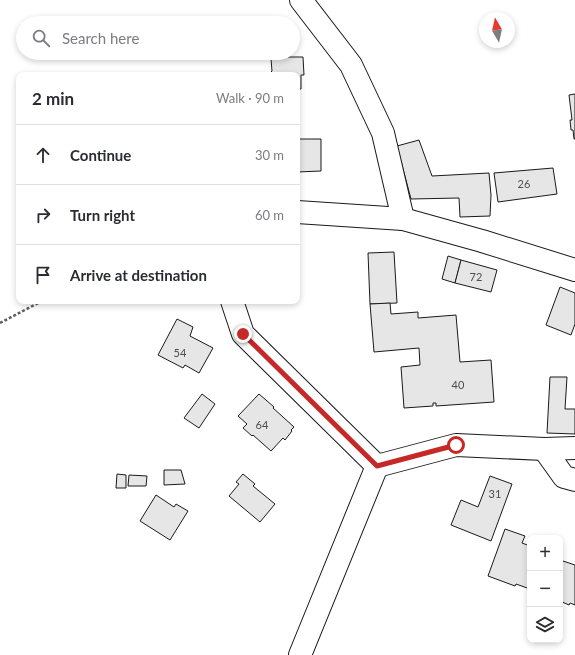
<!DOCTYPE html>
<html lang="en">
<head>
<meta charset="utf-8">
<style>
  :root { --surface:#fff; --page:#f7f7f7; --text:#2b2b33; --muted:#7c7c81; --line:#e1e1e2 }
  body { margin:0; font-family:Lato,sans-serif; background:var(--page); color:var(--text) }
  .controls { position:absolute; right:12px; bottom:12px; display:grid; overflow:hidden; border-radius:8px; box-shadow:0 2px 6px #0003 }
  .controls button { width:36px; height:36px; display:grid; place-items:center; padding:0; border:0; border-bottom:1px solid var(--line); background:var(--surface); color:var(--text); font:20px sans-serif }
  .compass { position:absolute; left:479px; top:12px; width:36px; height:36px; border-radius:50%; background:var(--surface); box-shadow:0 2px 6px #0003; rotate:351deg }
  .stop { position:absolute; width:12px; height:12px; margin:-9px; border:3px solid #c62828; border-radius:50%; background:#fff }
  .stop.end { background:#c62828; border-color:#fff; box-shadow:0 1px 4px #0008 }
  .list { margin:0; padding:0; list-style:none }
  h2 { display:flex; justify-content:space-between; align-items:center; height:52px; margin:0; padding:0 16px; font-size:17px }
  h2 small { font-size:13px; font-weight:400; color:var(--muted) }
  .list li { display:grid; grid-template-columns:26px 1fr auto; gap:12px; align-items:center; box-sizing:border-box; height:60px; padding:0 16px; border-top:1px solid var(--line) }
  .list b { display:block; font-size:15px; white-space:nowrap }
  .list em { font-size:13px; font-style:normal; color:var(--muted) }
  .icon { flex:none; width:22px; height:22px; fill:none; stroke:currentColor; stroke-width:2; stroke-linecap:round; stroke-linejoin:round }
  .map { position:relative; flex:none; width:575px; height:655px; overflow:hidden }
  .search { position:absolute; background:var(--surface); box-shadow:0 2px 6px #0003; left:16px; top:16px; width:284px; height:44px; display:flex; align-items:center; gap:10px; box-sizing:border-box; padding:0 14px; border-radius:22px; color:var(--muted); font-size:15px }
  .panel { position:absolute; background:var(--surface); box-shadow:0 2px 6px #0003; left:16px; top:72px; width:284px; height:232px; border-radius:8px }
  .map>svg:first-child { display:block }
  .building { fill:#e6e6e6; stroke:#1a1a1a }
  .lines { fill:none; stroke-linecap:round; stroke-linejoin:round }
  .minor-casing { stroke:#1a1a1a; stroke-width:24 }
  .path { stroke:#5f5f5f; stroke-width:2.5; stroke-dasharray:3 2; stroke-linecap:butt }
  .minor { stroke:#fff; stroke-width:22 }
  .route { stroke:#c62828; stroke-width:5 }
  .labels { text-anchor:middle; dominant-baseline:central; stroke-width:3; stroke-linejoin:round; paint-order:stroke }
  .number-label { font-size:11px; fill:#4d4d4d }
</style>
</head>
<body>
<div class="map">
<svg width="575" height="655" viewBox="0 0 575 655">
  <rect width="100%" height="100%" fill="#fff"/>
  <g class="building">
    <polygon points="266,53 288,53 288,57 303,57 304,75 301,75 301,89 297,89 297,75 268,75 272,71 271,59 266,59"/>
    <polygon points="575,94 575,139 574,139 573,130 571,130 570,120 572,120 569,95"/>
    <polygon points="297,139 321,139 321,171 297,172"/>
    <polygon points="419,140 432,176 489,173 491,195 490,216 460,217 459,198 411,199 397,146"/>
    <polygon points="553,168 557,194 498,202 494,173"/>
    <polygon points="394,252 397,303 370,304 368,253"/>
    <polygon points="448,256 461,260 455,283 442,279"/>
    <polygon points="461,260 497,270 491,292 455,283"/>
    <polygon points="560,287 575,293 575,324 571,335 546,325"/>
    <polygon points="390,303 391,314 418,312 418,318 456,315 460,362 491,360 494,402 436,406 436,403 433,403 433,406 404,408 401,367 420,365 419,348 374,352 370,304"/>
    <polygon points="177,319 193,327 190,336 213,348 199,373 185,365 183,368 158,355"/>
    <polygon points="550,377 567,377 565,409 575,409 575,434 547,433"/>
    <polygon points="202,394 215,404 199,428 184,418"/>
    <polygon points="259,394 274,407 273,408 294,427 291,430 292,431 285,440 283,438 271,451 253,435 252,436 243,428 247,424 238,416"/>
    <polygon points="164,470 181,470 185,484 164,485"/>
    <polygon points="117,474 126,475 126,488 116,488"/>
    <polygon points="243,474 255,484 253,486 275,504 260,522 229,496 239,484 236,482"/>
    <polygon points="129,475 147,476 146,486 128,486"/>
    <polygon points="490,476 512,484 491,541 451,525 461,500 478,507"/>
    <polygon points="156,495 174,507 176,504 188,511 170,540 140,521"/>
    <polygon points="505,529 525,536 522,543 530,546 530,589 516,584 515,586 488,576"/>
    <polygon points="560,560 575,565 575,605 570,603 569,605 560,601"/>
  </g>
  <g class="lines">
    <g class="minor-casing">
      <g id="minor">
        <polyline points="301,0 351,65 383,133 403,219"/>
        <polyline points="297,212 403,219 482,241 575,270"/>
        <polyline points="232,301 243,334 377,466"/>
        <polyline points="544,449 564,477 575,480"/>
        <polyline points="377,466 456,445 544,449 575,448"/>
        <polyline points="300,655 377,466"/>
      </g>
    </g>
    <polyline class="path" points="0,323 42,301"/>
    <use href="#minor" class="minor"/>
  </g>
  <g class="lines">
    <polyline class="route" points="243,334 377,466 456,445"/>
  </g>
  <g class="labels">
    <g class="number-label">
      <text x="524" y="183">26</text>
      <text x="476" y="276">72</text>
      <text x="180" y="352">54</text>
      <text x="458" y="384">40</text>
      <text x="262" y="424">64</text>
      <text x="495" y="493">31</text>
    </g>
  </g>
</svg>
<div class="controls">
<button>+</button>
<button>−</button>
<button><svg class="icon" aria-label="layers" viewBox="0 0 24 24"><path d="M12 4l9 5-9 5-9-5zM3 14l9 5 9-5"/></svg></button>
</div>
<svg class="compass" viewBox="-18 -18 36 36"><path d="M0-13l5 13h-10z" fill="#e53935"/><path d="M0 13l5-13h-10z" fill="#7c7c81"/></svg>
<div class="stop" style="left:456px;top:445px"></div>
<div class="stop end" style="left:243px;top:334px"></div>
<div class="search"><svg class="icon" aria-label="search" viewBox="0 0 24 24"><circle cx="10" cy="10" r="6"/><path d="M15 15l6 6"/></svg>Search here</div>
<section class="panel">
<h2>2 min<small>Walk · 90 m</small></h2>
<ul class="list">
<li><svg class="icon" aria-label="ahead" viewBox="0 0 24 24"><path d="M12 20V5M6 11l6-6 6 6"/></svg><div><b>Continue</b></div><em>30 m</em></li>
<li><svg class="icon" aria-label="right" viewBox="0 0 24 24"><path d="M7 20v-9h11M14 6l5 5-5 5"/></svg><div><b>Turn right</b></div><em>60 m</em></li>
<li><svg class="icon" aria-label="arrive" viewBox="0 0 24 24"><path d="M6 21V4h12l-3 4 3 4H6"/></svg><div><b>Arrive at destination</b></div></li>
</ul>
</section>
</div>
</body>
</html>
